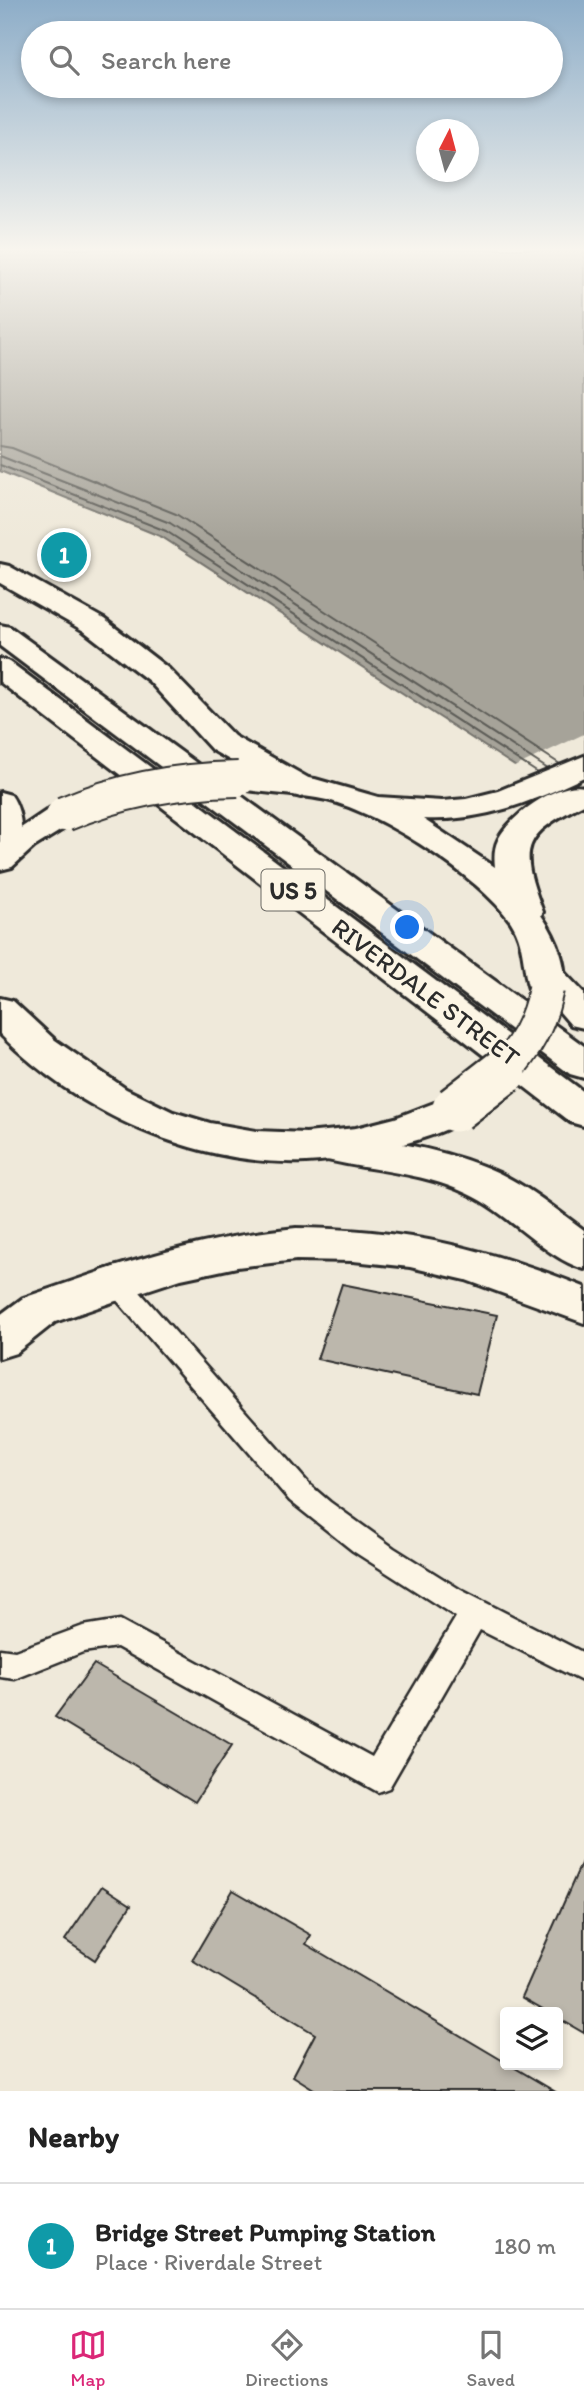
<!DOCTYPE html>
<html lang="en">
<head>
<meta charset="utf-8">
<style>
  :root { --surface:#fff; --page:#f2f2f2; --text:#222; --muted:#767676; --line:#e0e0e0; --accent:#db2777 }
  body { margin:0; font-family:Itim,sans-serif; background:var(--page); color:var(--text) }
  .controls { position:absolute; right:21px; bottom:21px; display:grid; overflow:hidden; border-radius:7px; box-shadow:0 4px 10px #0003 }
  .controls button { width:63px; height:63px; display:grid; place-items:center; padding:0; border:0; border-bottom:2px solid var(--line); background:var(--surface); color:var(--text); font:35px sans-serif }
  .compass { position:absolute; left:416px; top:119px; width:63px; height:63px; border-radius:50%; background:var(--surface); box-shadow:0 4px 10px #0003; rotate:6deg }
  .you { position:absolute; left:408px; top:928px; width:24px; height:24px; margin:-18px; border:5px solid #fff; border-radius:50%; background:#1a73e8; box-shadow:0 0 0 10px #1a73e833 }
  .badge { display:grid; place-items:center; width:46px; height:46px; border-radius:50%; background:var(--accent); color:#fff; font-size:23px; font-weight:700 }
  .pin { position:absolute; translate:-50% -50%; border:4px solid #fff; box-shadow:0 2px 7px #0006 }
  .list { margin:0; padding:0; list-style:none }
  h2 { display:flex; justify-content:space-between; align-items:center; height:91px; margin:0; padding:0 28px; font-size:30px }
  h2 small { font-size:23px; font-weight:400; color:var(--muted) }
  .list li { display:grid; grid-template-columns:46px 1fr auto; gap:21px; align-items:center; box-sizing:border-box; height:126px; padding:0 28px; border-top:2px solid var(--line) }
  .list b { display:block; font-size:26px; white-space:nowrap }
  .list p { margin:0; font-size:23px; white-space:nowrap; color:var(--muted) }
  .list em { font-size:23px; font-style:normal; color:var(--muted) }
  .icon { flex:none; width:38px; height:38px; fill:none; stroke:currentColor; stroke-width:2; stroke-linecap:round; stroke-linejoin:round }
  .map { position:relative; flex:none; width:584px; height:2091px; overflow:hidden }
  .search { position:absolute; background:var(--surface); box-shadow:0 4px 10px #0003; left:21px; right:21px; top:21px; height:77px; display:flex; align-items:center; gap:18px; box-sizing:border-box; padding:0 24px; border-radius:38px; color:var(--muted); font-size:26px }
  .sheet { height:217px; background:var(--surface) }
  nav { display:flex; justify-content:space-around; align-items:center; box-sizing:border-box; height:98px; border-top:2px solid var(--line); background:var(--surface); font-size:19px; color:var(--muted) }
  nav a { display:grid; justify-items:center; gap:4px }
  nav .on { color:var(--accent) }
  .map>svg:first-child { display:block }
  .water { fill:#a6a399; stroke:#75736d; stroke-width:2 }
  .pier { fill:#efe9da }
  .lines { fill:none; stroke-linecap:round; stroke-linejoin:round }
  .shore { stroke:#5c5b57; stroke-width:2 }
  .building { fill:#bcb7ac; stroke:#2b2b2b; stroke-width:2 }
  .service-casing { stroke:#2b2b2b; stroke-width:5 }
  .tertiary-casing { stroke:#2b2b2b; stroke-width:6 }
  .primary-casing { stroke:#2b2b2b; stroke-width:6 }
  .motorway-casing { stroke:#2b2b2b; stroke-width:6 }
  .service { fill:#fcf5e5; fill-rule:evenodd }
  .tertiary { fill:#fcf5e5; fill-rule:evenodd }
  .primary { fill:#fcf5e5; fill-rule:evenodd }
  .motorway { fill:#fcf5e5; fill-rule:evenodd }
  .primary-bridge-far1-casing { stroke:#2b2b2b; stroke-width:38; stroke-linecap:butt }
  .primary-bridge-casing { stroke:#2b2b2b; stroke-width:50; stroke-linecap:butt }
  .primary-bridge-far1 { stroke:#fcf5e5; stroke-width:34 }
  .primary-bridge { stroke:#fcf5e5; stroke-width:45 }
  .labels { text-anchor:middle; dominant-baseline:central; stroke-width:6; stroke-linejoin:round; paint-order:stroke }
  .shield { fill:#fcf5e5; stroke:#6a6863; stroke-width:2 }
  .shield-label { font-size:24px; font-weight:bold; fill:#2b2b2b }
  .street-label { font-size:26px; fill:#2b2b2b; stroke:#fcf5e5 }
</style>
</head>
<body>
<div class="map">
<svg width="584" height="2091" viewBox="0 0 584 2091">
  <rect width="100%" height="100%" fill="#efe9da"/>
  <filter id="ink" filterUnits="userSpaceOnUse"><feTurbulence type="fractalNoise" baseFrequency=".0143" numOctaves="2"/><feDisplacementMap in="SourceGraphic" scale="14" xChannelSelector="R" yChannelSelector="G"/><feConvolveMatrix kernelMatrix="1 2 1 2 8 2 1 2 1" color-interpolation-filters="sRGB"/></filter>
  <g filter="url(#ink)">
    <polygon class="water" points="0,249 584,249 584,811 162,537 0,471"/>
    <polygon class="pier" points="584,734 584,815 512,768"/>
    <g class="lines">
      <g class="shore">
        <polyline points="0,446 12,448 176,514 560,764"/>
        <polyline points="0,456 170,523 548,769"/>
        <polyline points="0,465 166,531 538,773"/>
      </g>
    </g>
    <g class="building">
      <polygon points="342,1284 497,1315 477,1394 317,1359"/>
      <polygon points="94,1664 232,1745 195,1802 55,1717"/>
      <polygon points="584,1857 584,2033 558,2018 558,2012 548,2012 522,1997"/>
      <polygon points="102,1886 131,1905 95,1960 65,1940"/>
      <polygon points="233,1890 311,1935 306,1944 505,2062 505,2065 510,2065 554,2091 317,2091 293,2076 315,2034 192,1960"/>
    </g>
    <g class="lines">
      <g class="service-casing">
        <polygon id="service" points="117,1274 126,1276 310,1485 330,1502 394,1548 461,1590 584,1653 584,1682 480,1630 389,1788 378,1792 117,1647 83,1652 15,1679 0,1677 0,1649 15,1651 83,1626 120,1620 372,1757 456,1617 353,1551 290,1501 108,1290 105,1283 108,1276"/>
      </g>
      <g class="tertiary-casing">
        <polygon id="tertiary" points="117,1266 133,1271 139,1283 133,1295 55,1322 16,1353 0,1358 0,1315 23,1298"/>
      </g>
      <g class="primary-casing">
        <g id="primary">
          <path d="M584,756V777C532,802 482,822 423,819L495,867C494,857 494,848 498,840C509,816 558,781 584,787V804C522,835 518,847 543,912L541,915C555,935 574,974 559,997L546,1001L533,997C521,979 528,948 511,922C479,876 381,813 327,800C294,793 259,794 227,786L222,779L227,772L238,769L315,779L378,797L442,801L466,799L498,791Z"/>
          <polygon points="64,804 76,807 80,814 76,821 34,847 12,867 0,870 0,842 52,807"/>
          <path d="M0,998L13,1001L55,1040L126,1089L173,1112L210,1123L256,1131L306,1133L356,1128L395,1118L455,1095L469,1099L475,1109C464,1127 421,1139 400,1145C369,1153 338,1161 306,1162C194,1166 78,1113 0,1034Z"/>
        </g>
      </g>
      <g class="motorway-casing">
        <g id="motorway">
          <polygon points="0,564 9,566 104,619 169,669 234,736 312,780 317,787 312,794 301,797 290,794 212,750 149,681 84,631 0,583"/>
          <polygon points="0,625 10,627 584,1046 584,1078 570,1074 0,646"/>
          <polygon points="0,659 10,662 584,1092 584,1126 570,1122 0,682"/>
          <path d="M0,792L11,795C24,813 25,847 12,865L0,868Z"/>
          <polygon points="546,964 559,967 584,993 584,1028 571,1025 528,975 533,967"/>
          <path d="M327,1132C385,1141 446,1148 499,1173C530,1188 557,1210 584,1230V1269C544,1257 509,1213 468,1194C419,1170 364,1171 312,1156L306,1146L312,1136Z"/>
          <path d="M296,1228C404,1229 484,1247 584,1287V1323L466,1280L410,1267L353,1261L296,1260L237,1267L181,1279L117,1300L101,1295L95,1283L101,1271C169,1250 225,1235 296,1228Z"/>
        </g>
      </g>
      <use href="#service" class="service"/>
      <use href="#tertiary" class="tertiary"/>
      <use href="#primary" class="primary"/>
      <use href="#motorway" class="motorway"/>
      <g class="primary-bridge-far1-casing">
        <g id="primary-bridge-far1">
          <path d="M64,814C120,790 177,780 238,779"/>
          <path d="M502,1073C526,1047 539,1023 546,989"/>
        </g>
      </g>
      <g class="primary-bridge-casing">
        <polyline id="primary-bridge" points="455,1109 504,1071"/>
      </g>
      <use href="#primary-bridge-far1" class="primary-bridge-far1"/>
      <use href="#primary-bridge" class="primary-bridge"/>
    </g>
  </g>
  <linearGradient id="sky" x2="0" y2="1"><stop stop-color="#8dadc8"/><stop offset="0.46" stop-color="#f8f5ee"/><stop offset="1" stop-color="#f8f5ee" stop-opacity="0"/></linearGradient>
  <rect width="584" height="542" fill="url(#sky)"/>
  <g class="labels">
    <rect class="shield" x="261.5" y="869.5" width="63" height="41" rx="5"/>
    <g class="shield-label">
      <text x="293" y="890">US 5</text>
    </g>
    <g class="street-label">
      <text transform="translate(426 992) rotate(37)">RIVERDALE STREET</text>
    </g>
  </g>
</svg>
<div class="controls">
<button><svg class="icon" aria-label="layers" viewBox="0 0 24 24"><path d="M12 4l9 5-9 5-9-5zM3 14l9 5 9-5"/></svg></button>
</div>
<svg class="compass" viewBox="-18 -18 36 36"><path d="M0-13l5 13h-10z" fill="#e53935"/><path d="M0 13l5-13h-10z" fill="#767676"/></svg>
<div class="you"></div>
<div class="pin badge" style="left:64px;top:555px;background:#0f9aa8">1</div>
<div class="search"><svg class="icon" aria-label="search" viewBox="0 0 24 24"><circle cx="10" cy="10" r="6"/><path d="M15 15l6 6"/></svg>Search here</div>
</div>
<section class="sheet">
<h2>Nearby<small></small></h2>
<ul class="list">
<li><span class="badge" style="background:#0f9aa8">1</span><div><b>Bridge Street Pumping Station</b><p>Place · Riverdale Street</p></div><em>180 m</em></li>
</ul>
</section>
<nav>
<a class="on"><svg class="icon" aria-label="map" viewBox="0 0 24 24"><path d="M3 6l6-2 6 2 6-2v14l-6 2-6-2-6 2zM9 4v14M15 6v14"/></svg>Map</a>
<a><svg class="icon" aria-label="directions" viewBox="0 0 24 24"><path d="M12 3l9 9-9 9-9-9zM9 14v-3h6M13 9l2 2-2 2"/></svg>Directions</a>
<a><svg class="icon" aria-label="saved" viewBox="0 0 24 24"><path d="M7 4h10v16l-5-4-5 4z"/></svg>Saved</a>
</nav>
</body>
</html>
